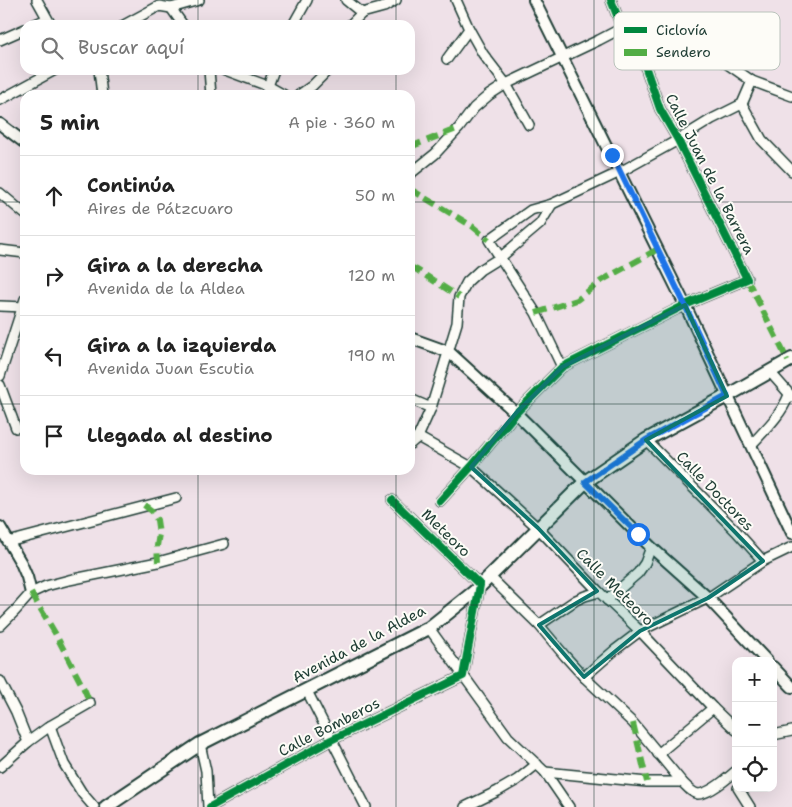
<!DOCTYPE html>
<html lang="es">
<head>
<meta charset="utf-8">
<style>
  :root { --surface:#fff; --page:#f6f6f6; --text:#222; --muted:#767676; --line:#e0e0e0 }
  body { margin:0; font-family:"Shantell Sans",sans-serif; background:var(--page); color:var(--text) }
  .controls { position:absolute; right:15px; bottom:15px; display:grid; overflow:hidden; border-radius:10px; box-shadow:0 5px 20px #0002 }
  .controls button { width:45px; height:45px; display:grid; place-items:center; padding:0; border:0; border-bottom:1px solid var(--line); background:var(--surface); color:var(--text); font:25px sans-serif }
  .stop { position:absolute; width:15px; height:15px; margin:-11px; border:4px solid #1a73e8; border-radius:50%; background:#fff }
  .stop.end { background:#1a73e8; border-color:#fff; box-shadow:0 1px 5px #0008 }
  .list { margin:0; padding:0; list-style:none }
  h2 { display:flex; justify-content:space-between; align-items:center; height:65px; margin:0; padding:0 20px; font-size:21px }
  h2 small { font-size:16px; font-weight:400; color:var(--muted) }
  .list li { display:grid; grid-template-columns:32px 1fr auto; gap:15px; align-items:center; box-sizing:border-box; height:80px; padding:0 20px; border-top:1px solid var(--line) }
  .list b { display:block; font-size:19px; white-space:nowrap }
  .list p { margin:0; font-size:16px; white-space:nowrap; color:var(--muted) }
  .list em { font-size:16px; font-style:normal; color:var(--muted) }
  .icon { flex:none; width:28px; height:28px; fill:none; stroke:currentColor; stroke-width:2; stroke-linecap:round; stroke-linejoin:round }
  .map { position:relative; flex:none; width:792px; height:807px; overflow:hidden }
  .search { position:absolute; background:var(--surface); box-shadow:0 5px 20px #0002; left:20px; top:20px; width:395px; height:55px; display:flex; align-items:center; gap:12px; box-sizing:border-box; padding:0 18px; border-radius:15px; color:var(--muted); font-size:19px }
  .panel { position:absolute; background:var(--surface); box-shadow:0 5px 20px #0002; left:20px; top:90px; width:395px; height:385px; border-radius:15px }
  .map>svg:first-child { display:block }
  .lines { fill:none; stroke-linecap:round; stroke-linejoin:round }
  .minor-casing { stroke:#1f3d34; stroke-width:12 }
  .tertiary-casing { stroke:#1f3d34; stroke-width:14 }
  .secondary-casing { stroke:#1f3d34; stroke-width:16 }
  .minor { stroke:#fdfcf7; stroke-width:9 }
  .tertiary { stroke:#fdfcf7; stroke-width:10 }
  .secondary { stroke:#fdfcf7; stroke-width:12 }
  .quiet { stroke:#52ad45; stroke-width:6; stroke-dasharray:12 6; stroke-linecap:butt }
  .cycleway-casing { stroke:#fdfcf7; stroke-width:11 }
  .cycleway { stroke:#00873e; stroke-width:8 }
  .route { stroke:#1a73e8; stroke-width:6 }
  .marked { fill:#0f766e; fill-opacity:0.2; stroke:#0f766e; stroke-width:4; stroke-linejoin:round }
  .grid { fill:none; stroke:#1f3d34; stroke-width:1; stroke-opacity:0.55 }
  .labels { text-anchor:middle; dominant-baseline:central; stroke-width:4; stroke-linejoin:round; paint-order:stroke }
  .street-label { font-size:15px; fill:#1f3d34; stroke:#fdfcf7 }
  .key { fill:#fdfcf7; stroke:#bac3bc; stroke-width:1 }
  .key-label { font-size:14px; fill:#1f3d34 }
</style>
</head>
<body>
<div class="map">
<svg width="792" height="807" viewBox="0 0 792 807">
  <rect width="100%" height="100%" fill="#efe1e8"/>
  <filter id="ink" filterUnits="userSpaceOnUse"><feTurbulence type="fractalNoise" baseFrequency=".02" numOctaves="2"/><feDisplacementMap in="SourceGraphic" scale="10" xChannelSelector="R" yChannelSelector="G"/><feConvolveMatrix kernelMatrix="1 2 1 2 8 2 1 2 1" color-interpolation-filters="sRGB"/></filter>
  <g filter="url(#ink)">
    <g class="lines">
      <g class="minor-casing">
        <g id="minor">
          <polyline points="37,0 51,25"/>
          <polyline points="346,0 362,13"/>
          <polyline points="456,0 469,29 483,54 506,84 529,125"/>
          <polyline points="171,8 183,25"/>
          <polyline points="362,13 384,7 396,0"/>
          <polyline points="33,25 47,19"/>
          <polyline points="124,25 159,6 171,8 199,0"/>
          <polyline points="293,25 307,0"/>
          <polyline points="350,25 362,13"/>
          <polyline points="0,40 25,29"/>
          <polyline points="642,57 672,40 683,37 697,43 752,81 792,96"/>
          <polyline points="447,59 469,29"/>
          <polyline points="99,70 102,95"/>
          <polyline points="209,70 211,95"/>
          <polyline points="225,70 268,86 284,95"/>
          <polyline points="267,95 268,86 274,70"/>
          <polyline points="299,95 312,86 328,70"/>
          <polyline points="0,100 55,70"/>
          <polyline points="742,104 762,140 792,171"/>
          <polyline points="410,174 435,154 459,128 474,108 489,95 506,84 599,40 622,28"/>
          <polyline points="0,193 25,214"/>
          <polyline points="0,250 25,253"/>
          <polyline points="0,306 25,307"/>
          <polyline points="562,367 536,313 489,240 531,210 552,204 620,172 678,140 712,119 742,104 752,81"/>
          <polyline points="770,372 792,397"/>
          <polyline points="0,376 25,299"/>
          <polyline points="0,385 16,428"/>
          <polyline points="410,399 431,408"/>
          <polyline points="418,437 471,467 538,528 599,592 640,631 713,708 736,730"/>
          <polyline points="646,440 736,531 763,561"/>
          <polyline points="410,444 418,437 431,408 457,323 459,297 467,282 480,270 501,257 540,224 552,204"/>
          <path d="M751,445C766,429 781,415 789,395"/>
          <polyline points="440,501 471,467 516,413 562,367 685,305 747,279 678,140 660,109 642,57 622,28 611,0"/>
          <polyline points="8,542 176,498"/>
          <path d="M489,576L539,625L565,656L584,677L633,723L682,782C687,787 692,793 698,794C709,794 728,778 736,771"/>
          <polyline points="607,600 638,573 645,563 651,547"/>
          <polyline points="539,625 576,600 585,596 599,592"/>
          <polyline points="0,626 15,611 31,593 46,586 69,580 158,562 224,544"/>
          <polyline points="429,628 508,737 545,772 569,807"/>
          <polyline points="584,677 615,650 640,631 708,598 763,561 792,547"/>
          <polyline points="0,681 16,712 28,742"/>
          <polyline points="307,691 366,807"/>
          <polyline points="50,726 64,764 82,793 94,807"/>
          <polyline points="773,735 792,731"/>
          <polyline points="200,744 206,771 208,807"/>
          <polyline points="658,754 713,708"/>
          <polyline points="0,767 28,742 50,726 90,703"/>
          <polyline points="545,772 647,782 682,782"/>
          <polyline points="738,788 750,807"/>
          <polyline points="210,807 331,740 463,676 480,585 392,500"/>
          <polyline points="465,807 498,791 517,780 537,764"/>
        </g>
      </g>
      <g class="tertiary-casing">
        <g id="tertiary">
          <polyline points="534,0 685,305 792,533"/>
          <polyline points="0,124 25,143"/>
          <polyline points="410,338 449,352 516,413 651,547 708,598 767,661"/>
          <polyline points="0,527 21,563 27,577 31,593"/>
          <polyline points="773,667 792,687"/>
        </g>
      </g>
      <g class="secondary-casing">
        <polyline id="secondary" points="106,807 200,744 429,628 474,592 585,482 646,440 727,396 792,359"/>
      </g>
      <use href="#minor" class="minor"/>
      <use href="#tertiary" class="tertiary"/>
      <use href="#secondary" class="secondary"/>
      <g class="quiet">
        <polyline points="410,147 459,128"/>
        <polyline points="410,189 472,226 489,240"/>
        <polyline points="410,267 417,270 459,297"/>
        <polyline points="747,279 788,361"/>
        <polyline points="536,313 577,300 601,281 658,249"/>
        <polyline points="144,505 152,511 157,520 159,534 157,546 158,562"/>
        <polyline points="31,593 55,633 85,691 90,703"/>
        <polyline points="633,723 647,782"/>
      </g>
      <g class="cycleway-casing">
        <g id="cycleway">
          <polyline points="440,501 471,467 516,413 562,367 685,305 747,279 678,140 660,109 642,57 622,28 611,0"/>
          <polyline points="210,807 331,740 463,676 480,585 392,500"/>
        </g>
      </g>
      <use href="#cycleway" class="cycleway"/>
    </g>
  </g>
  <g class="lines" filter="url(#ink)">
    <polyline class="route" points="612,155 685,305 727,396 646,440 585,482 638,534"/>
  </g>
  <path class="marked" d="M685,305L727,396L646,440L763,561L708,598L640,631L584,677L539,625L597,591L538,528L471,467L516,413L562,367Z"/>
  <path class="grid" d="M198,0V25M396,0V25M594,0V807M198,70V95M396,70V95M0,202H25M410,202H792M0,404H25M410,404H792M198,470V807M396,470V807M0,605H792"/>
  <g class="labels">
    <g class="street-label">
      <text transform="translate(710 174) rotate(63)">Calle Juan de la Barrera</text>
      <text transform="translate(715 491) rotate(46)">Calle Doctores</text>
      <text transform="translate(446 533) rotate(44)">Meteoro</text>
      <text transform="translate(615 587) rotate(45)">Calle Meteoro</text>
      <text transform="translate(359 644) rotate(-28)">Avenida de la Aldea</text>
      <text transform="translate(329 727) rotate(-27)">Calle Bomberos</text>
    </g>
  </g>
  <rect x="614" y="12" width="166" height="58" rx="8" class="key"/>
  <rect x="624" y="27" width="23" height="6" fill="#00873e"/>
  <rect x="624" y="49" width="23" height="7" fill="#52ad45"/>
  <g class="key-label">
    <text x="656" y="35">Ciclovía</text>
    <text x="656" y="57">Sendero</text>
  </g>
</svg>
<div class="controls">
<button>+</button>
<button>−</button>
<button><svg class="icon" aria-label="locate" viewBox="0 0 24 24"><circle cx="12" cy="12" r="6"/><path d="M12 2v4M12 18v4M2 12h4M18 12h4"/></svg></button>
</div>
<div class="stop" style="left:638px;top:534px"></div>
<div class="stop end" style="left:612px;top:155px"></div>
<div class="search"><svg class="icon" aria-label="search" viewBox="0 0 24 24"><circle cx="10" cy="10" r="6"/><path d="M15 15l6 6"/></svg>Buscar aquí</div>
<section class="panel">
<h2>5 min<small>A pie · 360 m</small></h2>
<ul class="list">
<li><svg class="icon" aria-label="ahead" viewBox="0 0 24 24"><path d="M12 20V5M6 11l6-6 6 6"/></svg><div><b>Continúa</b><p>Aires de Pátzcuaro</p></div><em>50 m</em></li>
<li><svg class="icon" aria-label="right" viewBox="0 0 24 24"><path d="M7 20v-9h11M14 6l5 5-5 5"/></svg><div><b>Gira a la derecha</b><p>Avenida de la Aldea</p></div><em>120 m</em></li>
<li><svg class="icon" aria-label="left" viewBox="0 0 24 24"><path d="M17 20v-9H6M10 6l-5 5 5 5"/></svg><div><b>Gira a la izquierda</b><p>Avenida Juan Escutia</p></div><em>190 m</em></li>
<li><svg class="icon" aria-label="arrive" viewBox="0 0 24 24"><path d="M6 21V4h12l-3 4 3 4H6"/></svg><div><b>Llegada al destino</b></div></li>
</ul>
</section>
</div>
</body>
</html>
